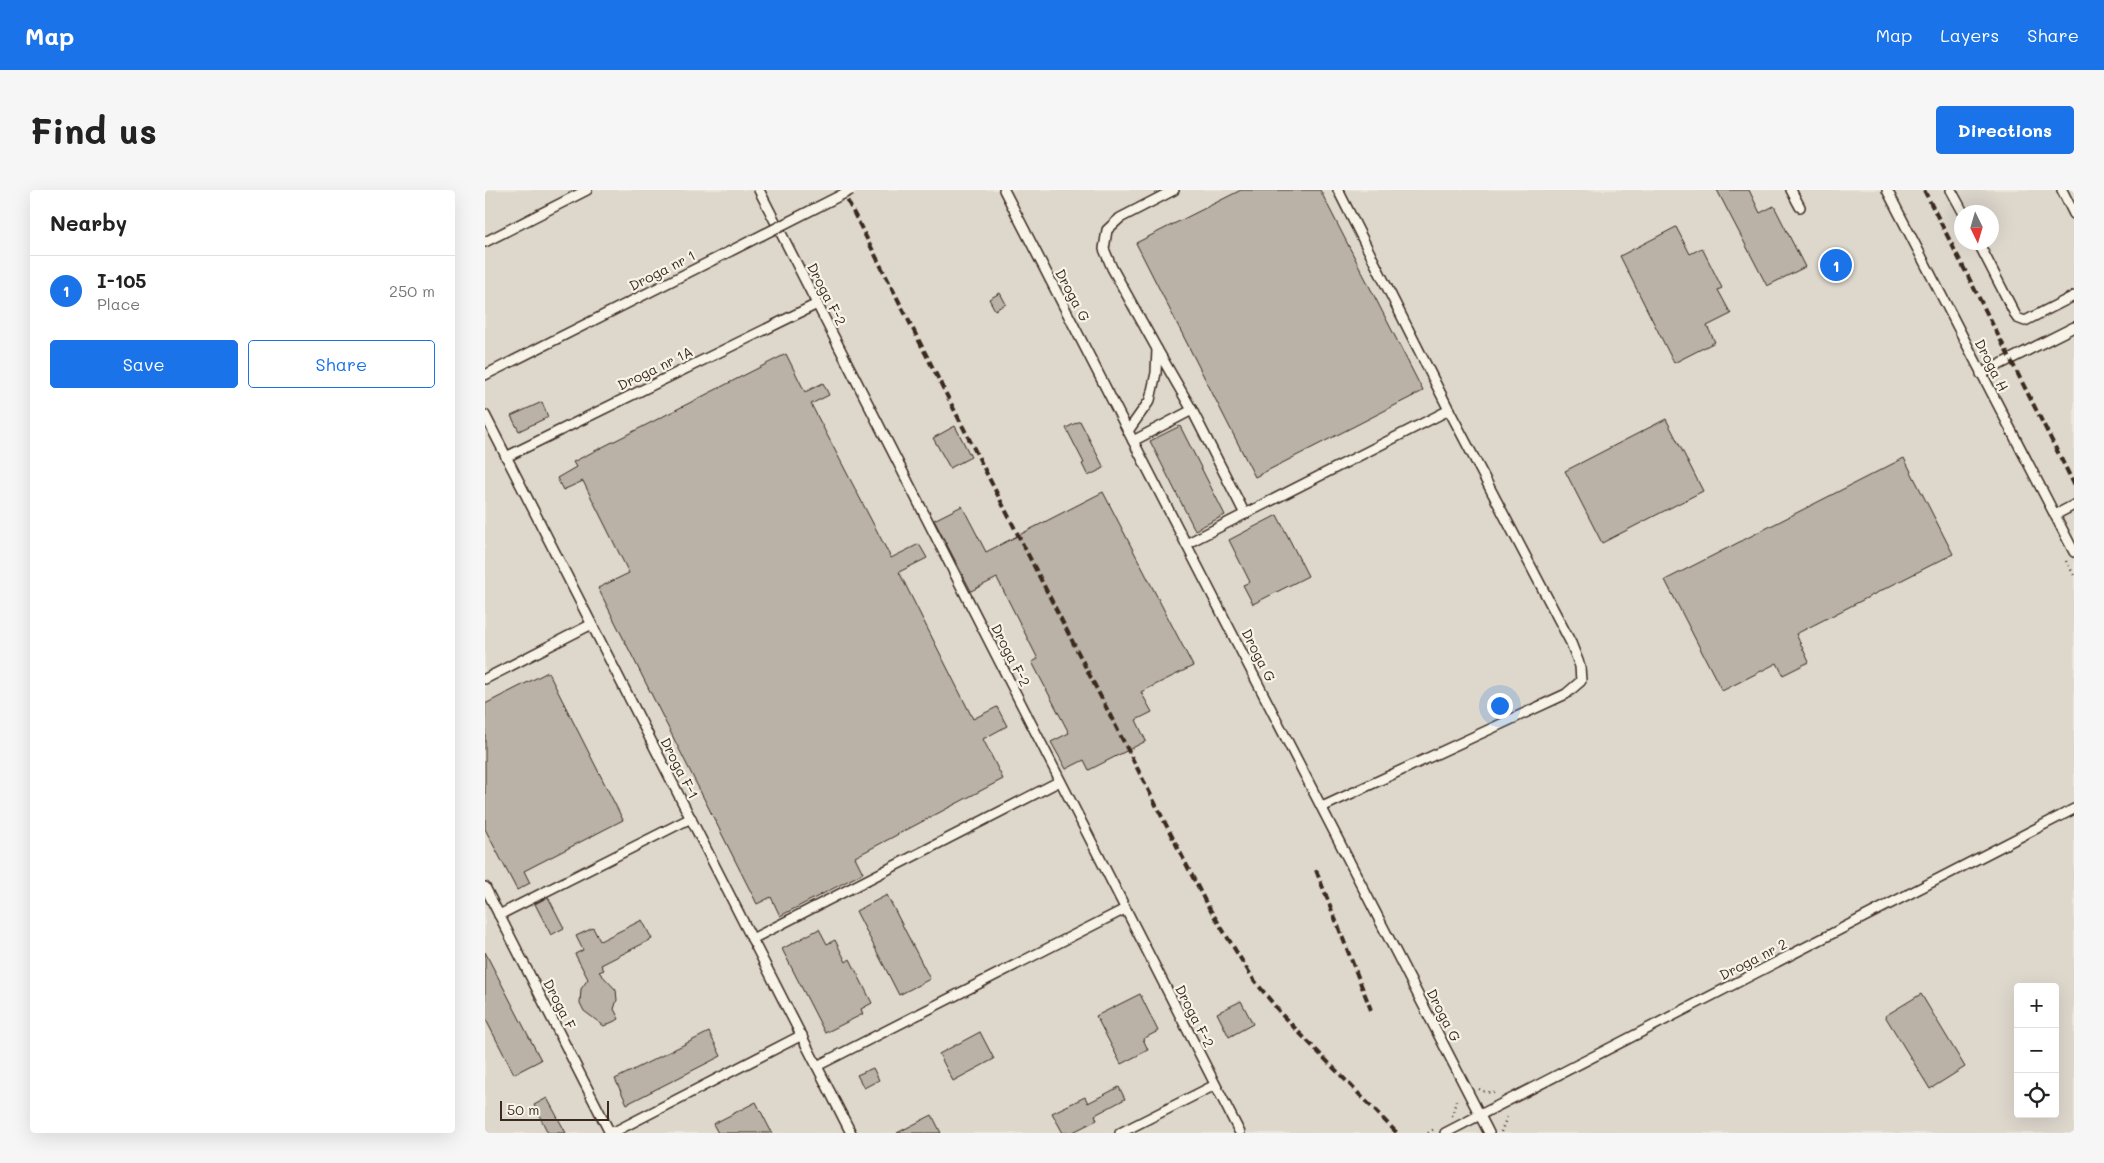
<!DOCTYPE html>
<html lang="en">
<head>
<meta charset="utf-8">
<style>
  :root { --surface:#fff; --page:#f6f6f6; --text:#222; --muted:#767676; --line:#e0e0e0; --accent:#1a73e8 }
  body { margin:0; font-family:Mali,sans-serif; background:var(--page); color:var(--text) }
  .controls { position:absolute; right:15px; bottom:15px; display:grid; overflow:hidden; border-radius:5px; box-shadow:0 5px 20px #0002 }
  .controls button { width:45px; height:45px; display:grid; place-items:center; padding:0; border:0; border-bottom:1px solid var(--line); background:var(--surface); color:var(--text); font:25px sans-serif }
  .compass { position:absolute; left:1469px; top:15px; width:45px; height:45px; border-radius:50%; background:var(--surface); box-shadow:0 5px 20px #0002; rotate:175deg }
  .scale { position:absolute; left:15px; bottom:12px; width:109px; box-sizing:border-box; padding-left:5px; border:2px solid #3b2a1e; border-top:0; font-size:14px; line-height:18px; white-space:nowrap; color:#3b2a1e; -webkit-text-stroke:4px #f7f3e8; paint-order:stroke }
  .you { position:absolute; left:1014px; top:515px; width:18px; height:18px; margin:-12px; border:4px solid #fff; border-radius:50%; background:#1a73e8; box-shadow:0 0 0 8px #1a73e833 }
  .badge { display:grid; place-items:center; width:32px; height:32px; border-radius:50%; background:var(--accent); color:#fff; font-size:16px; font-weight:700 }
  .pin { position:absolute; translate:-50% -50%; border:2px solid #fff; box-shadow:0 1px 5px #0006 }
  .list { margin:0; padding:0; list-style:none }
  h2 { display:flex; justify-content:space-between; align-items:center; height:65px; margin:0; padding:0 20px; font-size:21px }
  h2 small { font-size:16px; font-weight:400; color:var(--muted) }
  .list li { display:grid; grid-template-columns:32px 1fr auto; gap:15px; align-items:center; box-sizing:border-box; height:70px; padding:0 20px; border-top:1px solid var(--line) }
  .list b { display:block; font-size:19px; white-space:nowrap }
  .list p { margin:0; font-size:16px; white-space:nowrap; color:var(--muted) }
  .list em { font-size:16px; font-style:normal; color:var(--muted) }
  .actions { display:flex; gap:10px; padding:15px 20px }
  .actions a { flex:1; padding:11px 0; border:1px solid var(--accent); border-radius:5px; text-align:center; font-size:18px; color:var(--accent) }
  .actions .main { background:var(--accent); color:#fff }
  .icon { flex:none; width:28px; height:28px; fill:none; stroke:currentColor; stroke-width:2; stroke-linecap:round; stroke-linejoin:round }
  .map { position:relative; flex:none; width:1589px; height:943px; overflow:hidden; border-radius:5px }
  header { display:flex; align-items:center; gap:30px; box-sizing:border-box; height:70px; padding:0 25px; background:var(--accent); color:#fff }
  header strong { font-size:24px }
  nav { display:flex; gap:28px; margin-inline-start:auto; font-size:18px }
  .intro { display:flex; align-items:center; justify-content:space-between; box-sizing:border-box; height:120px; padding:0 30px }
  h1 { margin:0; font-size:35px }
  .button { padding:12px 22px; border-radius:5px; background:var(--accent); color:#fff; font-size:18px; font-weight:700 }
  main { display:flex; gap:30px; padding:0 30px }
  aside { flex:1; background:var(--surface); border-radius:5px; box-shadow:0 5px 20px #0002 }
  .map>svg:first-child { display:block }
  .built { fill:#ddd7cc; fill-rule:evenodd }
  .building { fill:#bab2a7; stroke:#3b2a1e }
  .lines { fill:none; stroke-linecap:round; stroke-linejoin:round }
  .lane-casing { stroke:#3b2a1e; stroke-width:12 }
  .path { stroke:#3b2a1e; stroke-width:2.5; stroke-dasharray:1 4; stroke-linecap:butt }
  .lane { stroke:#f7f3e8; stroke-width:9 }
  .rail { stroke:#3b2a1e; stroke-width:4; stroke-dasharray:8 4; stroke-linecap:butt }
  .lane-bridge-casing { stroke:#3b2a1e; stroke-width:12; stroke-linecap:butt }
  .lane-bridge { stroke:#f7f3e8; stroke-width:9 }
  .labels { text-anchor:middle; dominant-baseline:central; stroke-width:4.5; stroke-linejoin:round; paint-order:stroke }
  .street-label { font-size:14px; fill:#3b2a1e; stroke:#f7f3e8 }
</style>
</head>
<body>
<header>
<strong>Map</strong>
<nav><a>Map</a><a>Layers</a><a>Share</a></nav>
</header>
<div class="intro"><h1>Find us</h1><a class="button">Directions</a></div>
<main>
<aside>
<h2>Nearby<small></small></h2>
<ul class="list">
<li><span class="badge">1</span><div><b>I-105</b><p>Place</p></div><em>250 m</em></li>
</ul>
<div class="actions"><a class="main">Save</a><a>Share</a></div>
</aside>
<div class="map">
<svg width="1589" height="943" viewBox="0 0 1589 943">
  <rect width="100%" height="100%" fill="#ece7dc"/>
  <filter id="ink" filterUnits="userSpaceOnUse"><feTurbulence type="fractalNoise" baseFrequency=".02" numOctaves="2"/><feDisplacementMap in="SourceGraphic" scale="10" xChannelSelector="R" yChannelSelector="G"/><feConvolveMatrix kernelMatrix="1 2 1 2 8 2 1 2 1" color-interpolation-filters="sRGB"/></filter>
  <g filter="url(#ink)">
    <path class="built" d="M0,0H1589V943H0ZM1476,22H1506V52H1476ZM1533,797H1570V924H1533Z"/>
    <g class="building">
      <polygon points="756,0 835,0 938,201 770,287 651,53"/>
      <polygon points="1232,0 1264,0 1275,23 1289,16 1320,77 1282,96"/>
      <polygon points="1191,37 1205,64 1217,58 1237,98 1233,100 1246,124 1222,136 1230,152 1189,173 1135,66"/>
      <polygon points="1358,65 1364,76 1345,86 1339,75"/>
      <polygon points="515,103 521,114 510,120 504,109"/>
      <polygon points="301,164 320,202 338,193 344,205 326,214 406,368 434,354 442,368 414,382 488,529 512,517 522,536 498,549 518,589 370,667 378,683 295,726 286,707 272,714 113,398 144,383 98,291 78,300 72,288 91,277 88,272"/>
      <polygon points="57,212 63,227 34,241 26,226"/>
      <polygon points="1181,229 1218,301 1117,353 1080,281"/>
      <polygon points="595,231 619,278 603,286 597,274 599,273 581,238"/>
      <polygon points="470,236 486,267 465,278 448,248"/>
      <polygon points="695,236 740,325 710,340 665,251"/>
      <polygon points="1419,268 1468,364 1311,444 1324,472 1298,485 1292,473 1237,501 1180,390"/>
      <polygon points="618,302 708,476 656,502 667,522 651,530 661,551 604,580 599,570 581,579 566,552 584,543 547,472 553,469 512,388 486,401 449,330 477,316 501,362"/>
      <polygon points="792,325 823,386 768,414 758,395 765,392 744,350"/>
      <polygon points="63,482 138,630 39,681 45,693 32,700 0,639 0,514"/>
      <polygon points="402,705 445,789 414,805 371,721"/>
      <polygon points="63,707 79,738 66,745 50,714"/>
      <polygon points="157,730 167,749 116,775 119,780 114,782 131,800 132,810 129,819 134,829 119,836 99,821 95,813 96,799 103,789 90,764 98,760 91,746 108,738 115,751"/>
      <polygon points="334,739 342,754 350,750 361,772 365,769 387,813 376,819 378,824 340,843 297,759"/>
      <polygon points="0,762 56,870 29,884 0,828"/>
      <polygon points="655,804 673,841 658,849 663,860 636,874 611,826"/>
      <polygon points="1436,804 1480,877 1445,899 1400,826"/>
      <polygon points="756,811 768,834 744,847 732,823"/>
      <polygon points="224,842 236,866 142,914 130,889"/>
      <polygon points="495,842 509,869 468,891 454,864"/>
      <polygon points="388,878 394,890 379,898 372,885"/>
      <polygon points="634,897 640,909 610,925 612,930 586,943 578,943 567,923 600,907 603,913"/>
      <polygon points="62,908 81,943 63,943 49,915"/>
      <polygon points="271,912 287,943 233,943 228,934"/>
      <polygon points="447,925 456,943 412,943"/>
    </g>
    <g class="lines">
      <g class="lane-casing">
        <g id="lane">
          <polyline points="274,0 755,943"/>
          <polyline points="519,0 1004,943"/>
          <polyline points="1306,0 1315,17"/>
          <polyline points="1402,0 1589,362"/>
          <polyline points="1466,0 1478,22"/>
          <polyline points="1577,0 1589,24"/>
          <polyline points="0,52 102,0"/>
          <polyline points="1493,52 1532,128 1540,131 1589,106"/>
          <polyline points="672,159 707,220 760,324"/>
          <polyline points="1496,184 1589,137"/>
          <polyline points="0,185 226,71"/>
          <polyline points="0,225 366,943"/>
          <polyline points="643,241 665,210 671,183 672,159 627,78 619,59 622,40 635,28 689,0"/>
          <polyline points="648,251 707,220"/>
          <polyline points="21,267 332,114"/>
          <polyline points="1570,325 1589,315"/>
          <polyline points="701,354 964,220 853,0"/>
          <polyline points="0,489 107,434"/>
          <polyline points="837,617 1081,504 1096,491 1095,476 1086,453 964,220"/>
          <polyline points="0,697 125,943"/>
          <polyline points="14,725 206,628"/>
          <polyline points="267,749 575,591"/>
          <polyline points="332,876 640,719"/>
          <polyline points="127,943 317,845"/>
          <polyline points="635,943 730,895"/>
          <polyline points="960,943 1589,619"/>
        </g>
      </g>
      <g class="path">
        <polyline points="1581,371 1589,385"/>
        <polyline points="994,899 1000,902 1010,903"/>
        <polyline points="967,926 972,907"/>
        <polyline points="1016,942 1023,924"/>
        <polyline points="943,943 949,939"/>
      </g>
      <use href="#lane" class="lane"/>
      <g class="rail">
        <polyline points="357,0 721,713 769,790 798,826 912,943"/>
        <polyline points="1439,0 1589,294"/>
        <polyline points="831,680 886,820"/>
      </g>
      <g class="lane-bridge-casing">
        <polyline id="lane-bridge" points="226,71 366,0"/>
      </g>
      <use href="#lane-bridge" class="lane-bridge"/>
    </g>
  </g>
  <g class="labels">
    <g class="street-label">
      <text transform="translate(177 80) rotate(-27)">Droga nr 1</text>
      <text transform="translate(342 104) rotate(63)">Droga F-2</text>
      <text transform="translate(588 105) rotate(62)">Droga G</text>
      <text transform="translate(1507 175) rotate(63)">Droga H</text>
      <text transform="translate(170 178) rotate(-26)">Droga nr 1A</text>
      <text transform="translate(526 465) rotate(63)">Droga F-2</text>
      <text transform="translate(774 465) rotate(63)">Droga G</text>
      <text transform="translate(195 578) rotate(63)">Droga F-1</text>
      <text transform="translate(1268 769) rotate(-27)">Droga nr 2</text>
      <text transform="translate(75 814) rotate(63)">Droga F</text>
      <text transform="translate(959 825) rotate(63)">Droga G</text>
      <text transform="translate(710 826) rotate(63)">Droga F-2</text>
    </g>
  </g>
</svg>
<div class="controls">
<button>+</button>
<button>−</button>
<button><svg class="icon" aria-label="locate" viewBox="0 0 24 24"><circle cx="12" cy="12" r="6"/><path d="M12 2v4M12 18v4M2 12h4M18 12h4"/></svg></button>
</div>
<svg class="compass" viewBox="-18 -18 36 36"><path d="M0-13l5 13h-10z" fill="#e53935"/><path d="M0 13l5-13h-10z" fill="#767676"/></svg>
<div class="scale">50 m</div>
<div class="you"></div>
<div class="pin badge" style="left:1351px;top:75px">1</div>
</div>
</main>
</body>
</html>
